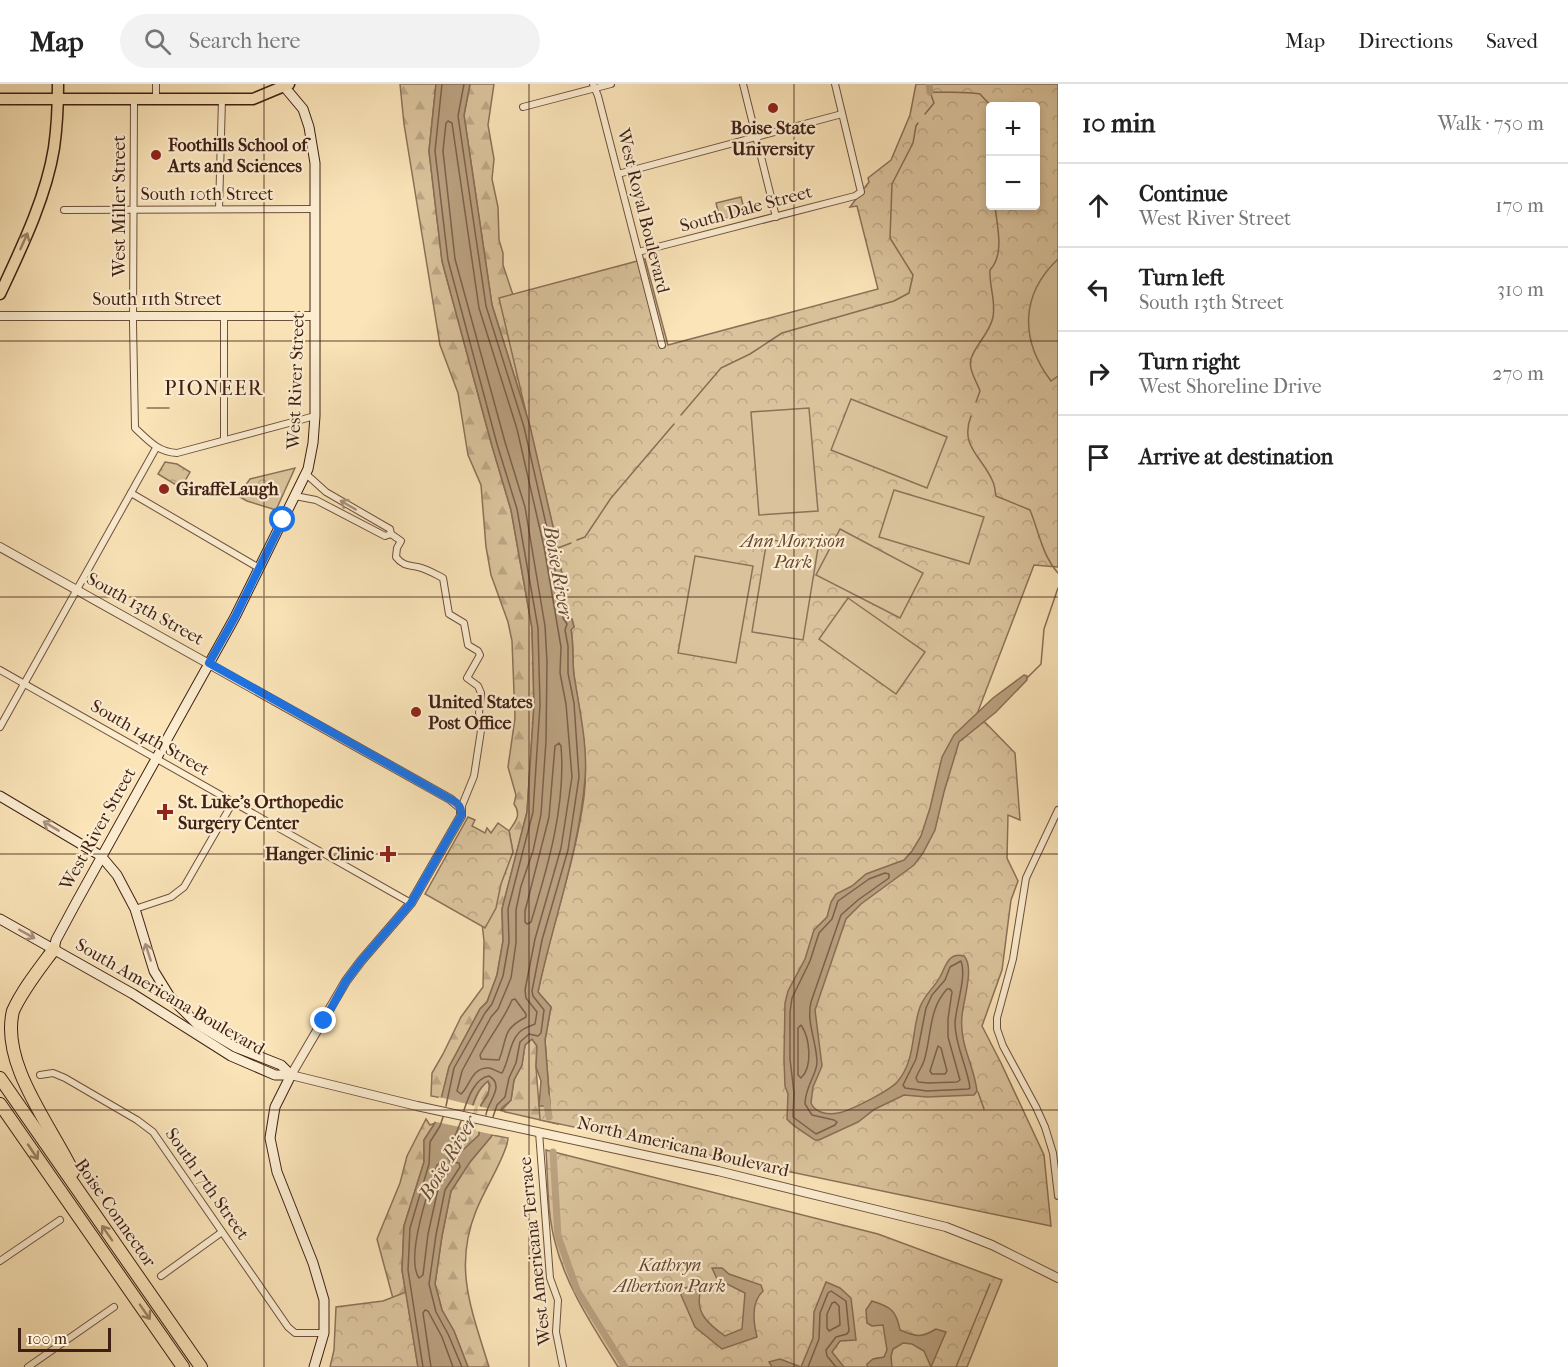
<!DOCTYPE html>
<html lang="en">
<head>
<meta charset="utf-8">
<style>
  :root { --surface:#fff; --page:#f2f2f2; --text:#222; --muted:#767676; --line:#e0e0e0 }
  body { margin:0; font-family:"IM FELL French Canon",serif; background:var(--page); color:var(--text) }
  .controls { position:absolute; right:18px; top:18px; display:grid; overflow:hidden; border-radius:6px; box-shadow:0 3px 9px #0003 }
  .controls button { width:54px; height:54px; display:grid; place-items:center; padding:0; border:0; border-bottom:2px solid var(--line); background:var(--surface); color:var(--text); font:30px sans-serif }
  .scale { position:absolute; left:18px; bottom:15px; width:93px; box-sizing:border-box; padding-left:6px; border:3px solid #3f1f13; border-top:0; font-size:16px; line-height:21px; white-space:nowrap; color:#3f1f13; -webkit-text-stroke:4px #fcedd1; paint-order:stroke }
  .stop { position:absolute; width:18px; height:18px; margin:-14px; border:4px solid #1a73e8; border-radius:50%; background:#fff }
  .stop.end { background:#1a73e8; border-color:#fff; box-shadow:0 2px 6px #0008 }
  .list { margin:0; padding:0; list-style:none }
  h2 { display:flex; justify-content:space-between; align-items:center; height:78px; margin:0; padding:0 24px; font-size:26px }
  h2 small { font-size:20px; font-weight:400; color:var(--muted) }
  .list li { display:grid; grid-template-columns:39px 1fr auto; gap:18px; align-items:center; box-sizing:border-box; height:84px; padding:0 24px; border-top:2px solid var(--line) }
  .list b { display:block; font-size:22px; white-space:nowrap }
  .list p { margin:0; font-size:20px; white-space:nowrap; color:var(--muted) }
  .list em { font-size:20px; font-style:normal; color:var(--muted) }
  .icon { flex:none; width:33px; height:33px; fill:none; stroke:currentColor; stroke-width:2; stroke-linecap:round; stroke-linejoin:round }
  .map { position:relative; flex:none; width:1058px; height:1283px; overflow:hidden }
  header { display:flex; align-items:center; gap:36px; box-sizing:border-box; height:84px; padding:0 30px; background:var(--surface); border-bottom:2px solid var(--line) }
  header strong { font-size:28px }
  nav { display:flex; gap:33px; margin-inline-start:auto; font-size:21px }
  .search { width:420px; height:54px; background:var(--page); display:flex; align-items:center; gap:15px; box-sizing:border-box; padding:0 21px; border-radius:33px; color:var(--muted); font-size:22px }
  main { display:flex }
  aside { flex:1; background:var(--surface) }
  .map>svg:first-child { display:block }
  .forest { fill:url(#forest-firs); stroke:#8c7158; stroke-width:1.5 }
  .park { fill:url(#park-crowns); stroke:#8c7158; stroke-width:1.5; fill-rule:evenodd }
  .pitch { fill:#dac39c; stroke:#8c7158; stroke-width:1.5 }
  .water { fill:#baa180; stroke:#896d54; stroke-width:1.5; fill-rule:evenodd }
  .pier { fill:#fae4b8 }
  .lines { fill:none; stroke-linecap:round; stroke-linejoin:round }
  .shore { stroke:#7c604a; stroke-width:1.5 }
  .stream { stroke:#896d54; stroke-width:1.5 }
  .canal { stroke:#baa180; stroke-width:7 }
  .minor-casing { stroke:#6e503c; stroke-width:8 }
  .tertiary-casing { stroke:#6e503c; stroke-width:10 }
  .secondary-casing { stroke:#3f1f13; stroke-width:11 }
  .primary-casing { stroke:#3f1f13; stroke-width:13 }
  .motorway-casing { stroke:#3f1f13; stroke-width:14 }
  .minor { stroke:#fcedd1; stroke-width:6 }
  .tertiary { stroke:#fcedd1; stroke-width:8 }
  .secondary { stroke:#fcedd1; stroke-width:9 }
  .primary { stroke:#fae4b8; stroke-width:10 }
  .motorway { stroke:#fae4b8; stroke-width:12 }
  .oneway { stroke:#9c8266 }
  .oneway2 { stroke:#a7907c }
  .route { stroke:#1a73e8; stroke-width:8 }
  .grid { fill:none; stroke:#3f1f13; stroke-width:1.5; stroke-opacity:0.55 }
  .poi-dot { fill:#8f2418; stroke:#fcedd1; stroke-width:2 }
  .labels { text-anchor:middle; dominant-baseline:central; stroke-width:4.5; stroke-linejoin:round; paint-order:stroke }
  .poi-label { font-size:18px; font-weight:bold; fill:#3f1f13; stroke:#fcedd1; text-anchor:start }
  .street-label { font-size:18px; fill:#3f1f13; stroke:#fcedd1 }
  .park-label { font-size:18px; font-style:italic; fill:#664835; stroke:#fcedd1 }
  .neighbourhood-label { font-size:20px; letter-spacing:1.5px; fill:#3f1f13; stroke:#fcedd1 }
  .water-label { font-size:20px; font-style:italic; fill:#6a4c39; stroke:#fcedd1 }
</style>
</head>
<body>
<header>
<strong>Map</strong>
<div class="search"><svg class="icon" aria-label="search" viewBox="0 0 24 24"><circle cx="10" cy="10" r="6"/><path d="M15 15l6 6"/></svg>Search here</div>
<nav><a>Map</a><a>Directions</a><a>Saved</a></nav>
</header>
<main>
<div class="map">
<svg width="1058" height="1283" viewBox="0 0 1058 1283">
  <defs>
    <pattern id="forest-firs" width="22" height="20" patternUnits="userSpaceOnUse" patternTransform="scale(1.5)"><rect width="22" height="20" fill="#dac39c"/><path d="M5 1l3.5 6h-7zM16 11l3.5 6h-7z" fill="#bca786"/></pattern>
    <pattern id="park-crowns" width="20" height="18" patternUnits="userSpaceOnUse" patternTransform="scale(1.5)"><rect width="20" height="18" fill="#dac39c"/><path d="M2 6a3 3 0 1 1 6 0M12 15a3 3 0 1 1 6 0" fill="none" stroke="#bca786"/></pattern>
  </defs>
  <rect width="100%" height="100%" fill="#fae4b8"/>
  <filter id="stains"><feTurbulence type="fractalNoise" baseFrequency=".00333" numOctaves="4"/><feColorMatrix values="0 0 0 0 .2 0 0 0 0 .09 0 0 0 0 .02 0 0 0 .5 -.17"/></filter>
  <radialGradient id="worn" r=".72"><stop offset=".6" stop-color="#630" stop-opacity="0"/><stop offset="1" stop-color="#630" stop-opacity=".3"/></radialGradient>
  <g class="forest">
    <path d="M400,0H436L429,67L442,177L492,362L511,426L532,544L534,621L527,728L502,825L503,857L497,891L487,918L480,925L449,983L442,1014L431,1012L432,989L443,970L461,933L483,903L484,857L482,839L513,768L509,747C515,738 522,731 514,720L516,711L508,683L515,634L512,557L508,538L491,491L486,463L481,401L468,371L458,309L440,261L404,40Z"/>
    <polygon points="470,0 494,0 488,41 494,75 492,95 498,123 499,156 503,169 503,181 516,220 530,342 492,221 464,31"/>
    <polygon points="573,555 598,621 558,1040 501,1027 511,1016 514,996 522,981 525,961 532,955 537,962 536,983 539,1021 550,1022 558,825 574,767"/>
    <path d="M488,997C493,1009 482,1014 480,1025C479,1034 479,1043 479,1051L450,1079C455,1067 462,1055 466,1043C472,1027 474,1008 488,997Z"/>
    <polygon points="426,1035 430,1041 435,1039 424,1056 424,1078 404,1142 402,1186 418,1283 395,1222 377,1155 400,1099 407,1072"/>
    <path d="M492,1051L508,1054L507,1060C500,1083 485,1104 476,1127C453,1184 472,1227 489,1283H468L454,1247L442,1226L435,1200L442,1152L451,1107L470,1078Z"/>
  </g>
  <g class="park">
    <path d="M916,0H1058V483L1034,481L977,630L1015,669L1020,736L1008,731L1007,774L1018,797L1011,816L1002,886L982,942L1001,979L1044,1071L1051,1142L540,1036L539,1021H550L545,956L551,923L538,908C551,843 575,779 584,713C589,673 580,631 574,591C572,576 574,561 571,545L574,543L572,535L569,534L557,460L499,214L645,175L668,261L878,205L857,122L850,123L869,98L868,94L891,76L910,31ZM990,22H1036V122H990Z"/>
    <polygon points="165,378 177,380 190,388 181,404 158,390"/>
    <polygon points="295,384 276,426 247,417 238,412 250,395"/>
    <polygon points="468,733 475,736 472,742 485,749 487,744 491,749 498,739 509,747 513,768 501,800 496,824 485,844 425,810"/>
    <path d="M546,1066L878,1150L1002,1196L967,1283H618C594,1244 566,1203 555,1158C547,1129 548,1096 546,1066Z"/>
    <polygon points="406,1208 418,1283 330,1283 334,1266 336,1223 383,1217"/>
  </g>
  <g class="pitch">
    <polygon points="741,113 745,129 720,136 716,119"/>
    <path d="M1058,175V292L1051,297C1020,256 1020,211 1058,175Z"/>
    <polygon points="851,315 947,353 927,404 831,366"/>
    <polygon points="809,324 818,427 759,431 751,328"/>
    <polygon points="894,406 984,433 969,480 879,453"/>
    <polygon points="840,445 923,489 900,534 816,491"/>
    <polygon points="767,455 818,464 803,556 752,548"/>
    <polygon points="695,472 753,482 736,579 678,569"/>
    <polygon points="848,514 925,568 896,610 819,555"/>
  </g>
  <g class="water">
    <path d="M436,0H470L464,31L492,221L530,342L557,460L569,534L572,535L574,543L571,546C574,561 572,576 574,591C579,624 588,661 585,695C579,768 553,837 538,908L551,923L545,956L550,1022H539L541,997L536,983L537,962L532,955L525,961L522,981L514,996L511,1016L502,1024L491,1053L470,1078L451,1107L442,1152L435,1200L442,1226L454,1247L468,1283H418L402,1186L404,1142L424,1078V1056L435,1039L449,983L480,925L487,918L497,891L503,857L502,825L527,728L534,621L532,544L511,426L492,362L442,177L429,67ZM488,997L490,1001L488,1011L481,1021L479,1051L451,1077C454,1067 460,1057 464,1047C472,1030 472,1009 488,997Z"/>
    <path d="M1024,591L1027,592V596L996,628L959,658L944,708L935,746L923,769L914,781L861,820L846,835L815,926L822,982L813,1003L811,1019C815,1029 828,1031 838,1029C850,1027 891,1006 898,997C916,975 911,948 920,923C925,910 934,904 940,893C946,882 948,868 964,872C975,883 963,917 962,932C959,960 974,981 977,1007L974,1011L927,1013L904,1011L875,1025L858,1038L819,1056H815C807,1050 792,1042 787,1035L788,1010L785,1002L784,975L785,919L788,907L805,875L814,846L827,833L831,818L836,810L852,802L866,790L904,776L912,767L921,752L930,724L942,673L954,651L993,614Z"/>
    <path d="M712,1184H722L729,1190L761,1201L763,1207C751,1218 753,1237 757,1253L722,1265L695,1243L681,1211L682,1205L694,1201L701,1206C694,1228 708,1240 725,1252L742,1245L745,1209L717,1195Z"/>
    <polygon points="826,1198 840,1204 851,1214 856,1256 840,1257 832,1268 844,1283 772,1283 769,1278 780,1275 801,1283 813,1254 814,1228"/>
    <path d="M872,1217C891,1223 896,1226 900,1246C917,1253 921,1254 936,1245L946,1248L931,1283L924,1267L912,1260L903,1259L893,1265L891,1272L892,1283H867V1280L873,1275L884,1273L887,1266L883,1241L872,1242L867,1239L866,1226Z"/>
  </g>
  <g class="pier">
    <polygon points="439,1013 475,1022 469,1045 432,1037"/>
    <polygon points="478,1022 504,1028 495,1051 476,1047"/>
  </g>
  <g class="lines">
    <g class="shore">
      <polyline points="442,0 435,67 448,176 497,360 517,425 538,544 540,621 533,728 508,825 509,858 503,892 492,920 485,929 454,984 446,1022"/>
      <polyline points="464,0 458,32 486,222 524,343 551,462 563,534 567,540 565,546 568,562 568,589 574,619 579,693 568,766 542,856 532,907 533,912 544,926 541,949 538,952 529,950 520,958 516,979 509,994 505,1013 497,1021 493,1033"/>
      <path d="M448,37L452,39L479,224L517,345L544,463L561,563L560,589L566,620L572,693L561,764L535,855L525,906L526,914L537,928L535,940C531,942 526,943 522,946C509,956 510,975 502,989C498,988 494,985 489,984C471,983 470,1003 461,1010L457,1007L462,987L491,933L498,925L511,894L516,859V826L521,802L533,767L541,730L546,657L547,578L545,542L525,423L505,358L455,175L443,67L446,39Z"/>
      <path d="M559,659L561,662C566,721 548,782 531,838L527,840L525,838V827L549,733L555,662Z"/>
      <path d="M885,789L889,790V794L858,816L841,831L811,918C806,939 817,958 817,979C816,992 805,1003 805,1020L812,1031L834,1036L837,1038L835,1041L816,1050L793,1033L794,1009L790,975V928L792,914L810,877L819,849L832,835L838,817L869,795Z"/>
      <path d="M961,877C967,892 956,921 955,939C955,962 967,981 970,1004L968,1005L927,1007L905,1004L903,1001L916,975L926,924L932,911L945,896L950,883Z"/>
      <path d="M947,905H950L952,908L948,935V953L960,996L957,998L928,999L918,998L916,994C918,988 922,983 924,977C932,951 928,926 947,905Z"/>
      <path d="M515,915L526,930V933C501,946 508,954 499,976L481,975L480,971C490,953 504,935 512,916Z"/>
      <path d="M801,941C810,954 813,983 801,994L798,991V944Z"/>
      <polygon points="938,962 941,964 947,987 945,990 932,990 930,987"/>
      <path d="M464,1026C468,1014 475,994 489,992C506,1002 487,1018 486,1031"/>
      <polyline points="461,1037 447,1072 450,1078 459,1079 460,1083 445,1106 436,1151 429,1200 436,1228 448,1250 462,1283"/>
      <path d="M440,1079L448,1088L438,1105L428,1150L423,1191L419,1194C405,1174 429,1104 437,1081Z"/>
      <polygon points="835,1218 839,1222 840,1241 829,1247 827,1244 827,1230 832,1219"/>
      <polyline points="423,1283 408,1186 410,1144 429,1080 430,1058 440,1042 443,1033"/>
      <polyline points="431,1283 423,1229 425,1226 428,1227 442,1253 453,1283"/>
      <polyline points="808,1283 819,1255 820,1229 828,1209 831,1207 846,1217 849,1247 847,1250 836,1253 826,1266 827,1272 836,1283"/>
    </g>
    <g class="stream">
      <path d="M925,30L934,19L930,8C947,9 963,7 980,10L991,22"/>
      <path d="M976,318L980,307C977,298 968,285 971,275C975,261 990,249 993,233C996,217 989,202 990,186C1005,170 997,142 995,122"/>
      <polyline points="147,324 169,324"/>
      <polyline points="681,331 721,284 750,270 782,249 894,217 909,209 913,191 890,154 892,100 913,59 916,42 918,39"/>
      <path d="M971,332C959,363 983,373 993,398C995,402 995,408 996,412L1030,426C1039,448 1042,471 1058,489"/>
      <polyline points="577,456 585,453 611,414 674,340"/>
      <polyline points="558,464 571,459"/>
      <polyline points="1027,594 1041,580 1044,545 1058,504"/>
      <polyline points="978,1008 984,1025"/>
      <polyline points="956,1283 990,1200"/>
    </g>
    <g class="canal">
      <polyline points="929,0 930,8"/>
      <polyline points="546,1013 549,1033"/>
      <polyline points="553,1068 558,1152 577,1206 625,1283"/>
    </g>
    <g class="minor-casing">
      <g id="minor">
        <polyline points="156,0 156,15"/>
        <polyline points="593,0 598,12 662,261"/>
        <polyline points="743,0 776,133"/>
        <path d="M134,15L133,239L135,344C149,357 158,368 177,369L315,332"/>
        <polyline points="523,23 611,0"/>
        <polyline points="618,90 842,30"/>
        <polyline points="219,125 222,15"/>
        <polyline points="64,126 314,125"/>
        <polyline points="638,168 855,112 861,108 835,0"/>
        <polyline points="224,231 224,356"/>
        <path d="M305,389L326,408L390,445L391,450L401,457L397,464L396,473C403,482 408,481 418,483C427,485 435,490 443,494L449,530L464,539L468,561L478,567L480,571L467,594L478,602L481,609L479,629L482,640L474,692L461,724"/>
        <polyline points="131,409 259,484"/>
        <polyline points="295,412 316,416 385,452 391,450"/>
        <polyline points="0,586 411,819"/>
        <polyline points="0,643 156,364"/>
        <polyline points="1058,726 1026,794 1013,875 997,934 997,945 1003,962 1036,1023 1045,1043 1053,1069 1058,1112"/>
        <polyline points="135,825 171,813 184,803 233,718"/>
        <polyline points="40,991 53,989 65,994 137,1036 153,1048 288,1243 295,1249 324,1249"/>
        <polyline points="539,1048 550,1194 558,1216 556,1248 563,1283"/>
        <polyline points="0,1177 60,1136"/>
        <polyline points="161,1192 222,1148"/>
        <polyline points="28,1283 114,1223"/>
      </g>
    </g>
    <g class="tertiary-casing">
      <g id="tertiary">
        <polyline points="0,232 315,232"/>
        <polyline points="0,463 450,715 461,724 461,732 411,819 361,877 346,897 291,991 417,1022 718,1087 946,1143 992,1161 1058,1194"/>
      </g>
    </g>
    <g class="secondary-casing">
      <g id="secondary">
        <polyline points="0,712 101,772 117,791 135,825 154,887 170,913 198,941 235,963 281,981 291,991"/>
        <polyline points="0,835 133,910 231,972 275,991 291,991"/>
        <polyline points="54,865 56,856 77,817 235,533 308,385 313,359 315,332 315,79 309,43 303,25 282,0"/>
        <polyline points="291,991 275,1023 270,1054 277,1088 313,1179 324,1216 324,1249 314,1283"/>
      </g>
    </g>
    <g class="primary-casing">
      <g id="primary">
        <polyline points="0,15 253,15 289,0"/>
        <path d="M0,210C21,165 46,114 54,64C57,43 58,21 58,0"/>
      </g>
    </g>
    <g class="motorway-casing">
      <g id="motorway">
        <path d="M54,865C40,884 23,905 13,927C0,980 52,1043 73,1088"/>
        <polyline points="0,994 201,1283"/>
        <polyline points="0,1020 183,1283"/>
      </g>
    </g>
    <use href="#minor" class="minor"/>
    <use href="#tertiary" class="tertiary"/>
    <use href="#secondary" class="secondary"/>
    <use href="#primary" class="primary"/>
    <use href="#motorway" class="motorway"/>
  </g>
  <defs><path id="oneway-shaft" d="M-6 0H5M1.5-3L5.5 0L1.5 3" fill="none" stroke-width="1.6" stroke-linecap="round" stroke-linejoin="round" transform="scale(1.5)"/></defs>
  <g class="oneway">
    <use href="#oneway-shaft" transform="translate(24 157) rotate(-66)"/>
    <use href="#oneway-shaft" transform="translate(33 1068) rotate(56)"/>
    <use href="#oneway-shaft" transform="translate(107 1149) rotate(-125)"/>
    <use href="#oneway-shaft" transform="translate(145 1228) rotate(55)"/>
  </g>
  <g class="oneway2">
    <use href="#oneway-shaft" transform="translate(348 421) rotate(-150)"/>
    <use href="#oneway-shaft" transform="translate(51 742) rotate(-149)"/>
    <use href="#oneway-shaft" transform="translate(27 850) rotate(29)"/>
    <use href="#oneway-shaft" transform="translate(148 868) rotate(-108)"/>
  </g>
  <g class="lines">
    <path class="route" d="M283,436L235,533L209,579L450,715C458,719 462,723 461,732L411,819L361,877L346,897L324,937"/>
  </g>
  <path class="grid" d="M264,0V1283M529,0V1283M794,0V1283M0,257H1058M0,513H1058M0,770H1058M0,1026H1058"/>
  <g class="poi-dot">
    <circle cx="773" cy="24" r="6"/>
    <circle cx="156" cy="71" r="6"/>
    <circle cx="164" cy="405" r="6"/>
    <circle cx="416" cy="628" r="6"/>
    <path d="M162 719h6v6h6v6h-6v6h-6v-6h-6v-6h6z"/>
    <path d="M385 761h6v6h6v6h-6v6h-6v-6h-6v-6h6z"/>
  </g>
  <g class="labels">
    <g class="poi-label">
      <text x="773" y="44" text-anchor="middle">Boise State<tspan x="773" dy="21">University</tspan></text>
      <text x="168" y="61">Foothills School of<tspan x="168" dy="21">Arts and Sciences</tspan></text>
      <text x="176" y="405">GiraffeLaugh</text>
      <text x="428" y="618">United States<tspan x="428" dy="21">Post Office</tspan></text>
      <text x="178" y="718">St. Luke's Orthopedic<tspan x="178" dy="21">Surgery Center</tspan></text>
      <text x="374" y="770" text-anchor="end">Hanger Clinic</text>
    </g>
    <g class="street-label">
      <text x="207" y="110">South 10th Street</text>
      <text transform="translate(119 122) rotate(-90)">West Miller Street</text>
      <text transform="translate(746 125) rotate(-15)">South Dale Street</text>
      <text transform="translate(643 127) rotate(76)">West Royal Boulevard</text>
      <text x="157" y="215">South 11th Street</text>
      <text transform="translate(296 297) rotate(-88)">West River Street</text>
      <text transform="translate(145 525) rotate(29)">South 13th Street</text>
      <text transform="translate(150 654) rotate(30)">South 14th Street</text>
      <text transform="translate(98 745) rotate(-61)">West River Street</text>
      <text transform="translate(170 913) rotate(30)">South Americana Boulevard</text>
      <text transform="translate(683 1063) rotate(13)">North Americana Boulevard</text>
      <text transform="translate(207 1100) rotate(55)">South 17th Street</text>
      <text transform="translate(115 1129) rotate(55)">Boise Connector</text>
      <text transform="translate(535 1167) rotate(-96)">West Americana Terrace</text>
    </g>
    <g class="park-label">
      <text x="793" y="457">Ann Morrison<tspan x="793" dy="21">Park</tspan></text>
      <text x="670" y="1181">Kathryn<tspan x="670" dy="21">Albertson Park</tspan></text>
    </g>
    <g class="neighbourhood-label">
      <text x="214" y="304">PIONEER</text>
    </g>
    <g class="water-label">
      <text transform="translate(558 488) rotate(80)">Boise River</text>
      <text transform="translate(448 1074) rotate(-59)">Boise River</text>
    </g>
  </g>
  <rect width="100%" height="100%" filter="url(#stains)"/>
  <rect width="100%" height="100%" fill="url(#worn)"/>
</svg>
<div class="controls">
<button>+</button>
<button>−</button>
</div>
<div class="scale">100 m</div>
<div class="stop" style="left:283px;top:436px"></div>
<div class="stop end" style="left:324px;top:937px"></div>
</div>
<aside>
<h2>10 min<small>Walk · 750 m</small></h2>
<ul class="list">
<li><svg class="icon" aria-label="ahead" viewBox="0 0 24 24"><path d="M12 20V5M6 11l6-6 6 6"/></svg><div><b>Continue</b><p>West River Street</p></div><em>170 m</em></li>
<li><svg class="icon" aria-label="left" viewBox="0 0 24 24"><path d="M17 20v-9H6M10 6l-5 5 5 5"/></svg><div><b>Turn left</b><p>South 13th Street</p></div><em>310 m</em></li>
<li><svg class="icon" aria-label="right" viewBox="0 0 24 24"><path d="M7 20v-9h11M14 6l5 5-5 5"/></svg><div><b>Turn right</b><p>West Shoreline Drive</p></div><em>270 m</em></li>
<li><svg class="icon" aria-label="arrive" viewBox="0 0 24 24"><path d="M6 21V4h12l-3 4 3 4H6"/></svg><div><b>Arrive at destination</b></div></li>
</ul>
</aside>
</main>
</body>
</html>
